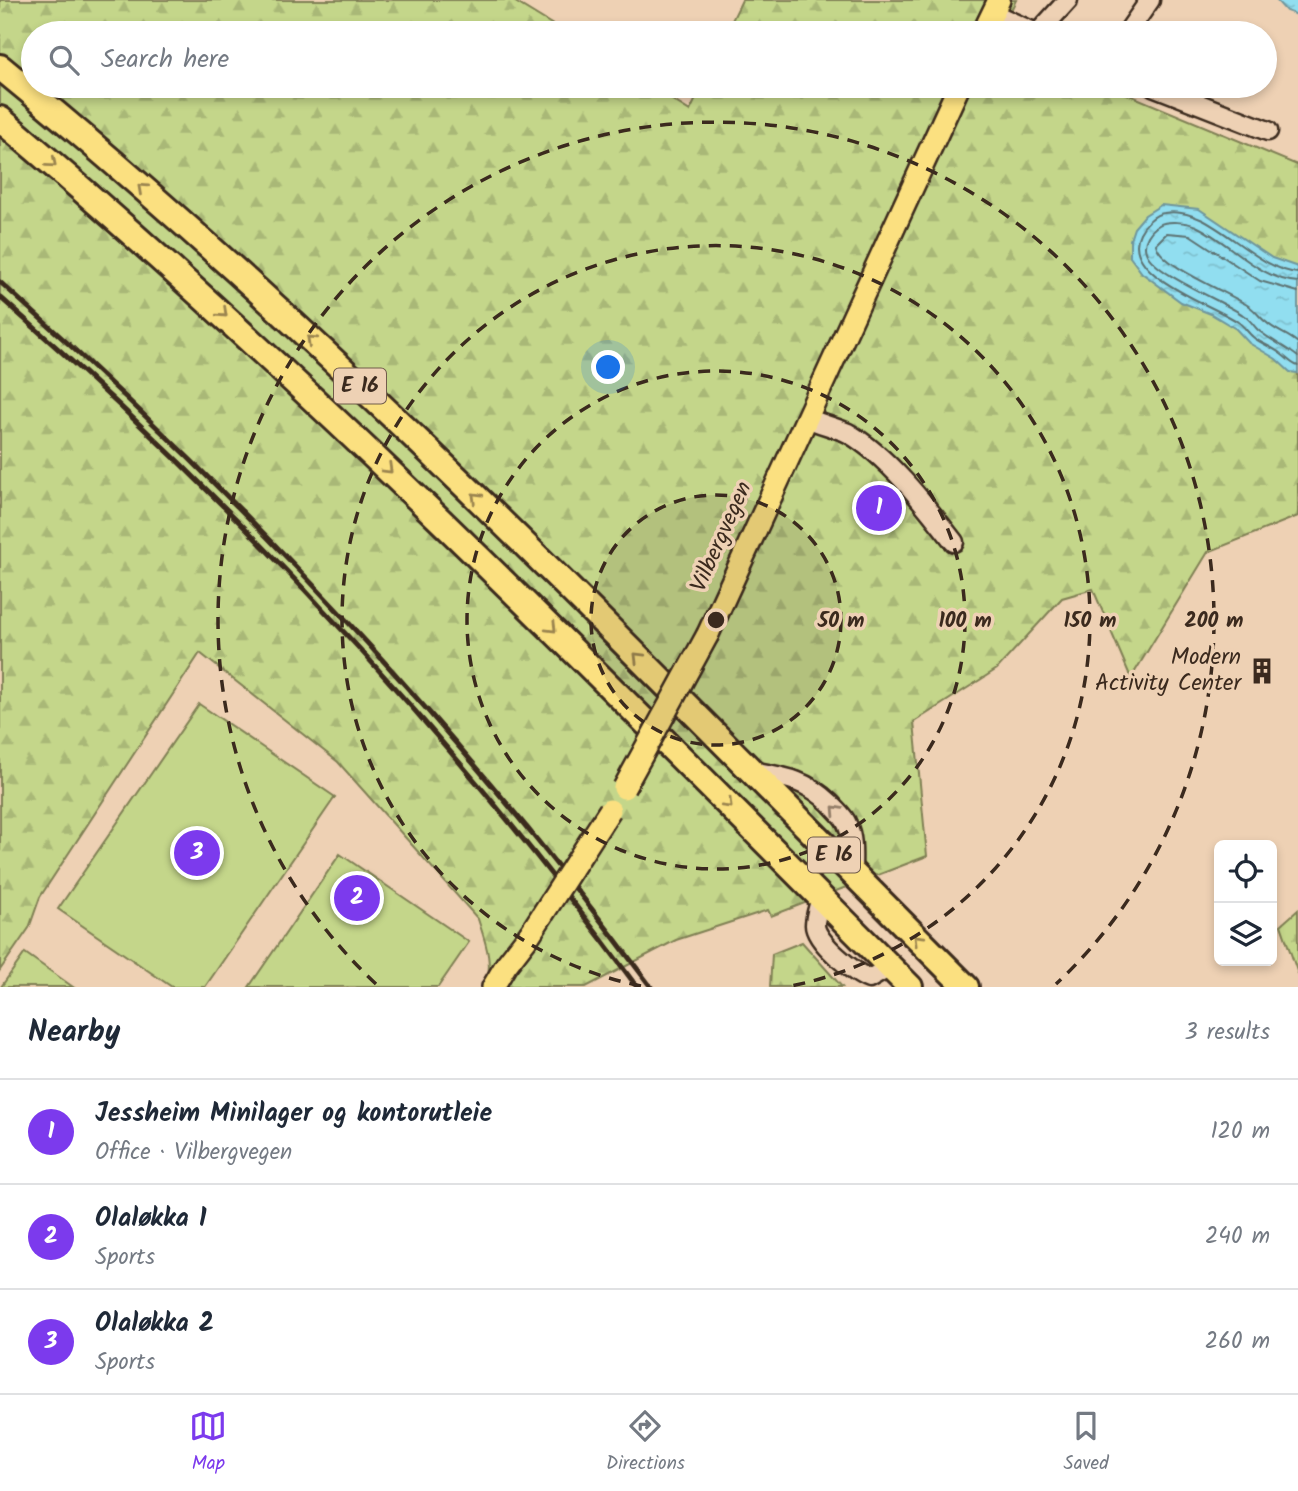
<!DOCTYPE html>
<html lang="en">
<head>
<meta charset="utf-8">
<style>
  :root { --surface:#fff; --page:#f2f2f3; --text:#1f2937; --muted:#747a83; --line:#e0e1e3; --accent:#7c3aed }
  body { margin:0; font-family:Kalam,sans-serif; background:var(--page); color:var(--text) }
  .controls { position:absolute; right:21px; bottom:21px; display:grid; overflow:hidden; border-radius:10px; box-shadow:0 4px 10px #0003 }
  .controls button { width:63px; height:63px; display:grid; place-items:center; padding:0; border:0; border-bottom:2px solid var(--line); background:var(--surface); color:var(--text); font:35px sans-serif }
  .you { position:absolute; left:609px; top:368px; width:24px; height:24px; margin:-18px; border:5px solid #fff; border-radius:50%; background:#1a73e8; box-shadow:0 0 0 10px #1a73e833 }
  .badge { display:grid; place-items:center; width:46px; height:46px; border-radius:50%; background:var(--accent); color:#fff; font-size:23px; font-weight:700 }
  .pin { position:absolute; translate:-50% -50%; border:4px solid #fff; box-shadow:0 2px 7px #0006 }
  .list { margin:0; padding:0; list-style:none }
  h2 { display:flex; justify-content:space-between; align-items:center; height:91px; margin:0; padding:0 28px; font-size:30px }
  h2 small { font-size:23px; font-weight:400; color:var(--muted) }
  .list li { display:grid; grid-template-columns:46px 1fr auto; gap:21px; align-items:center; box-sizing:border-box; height:105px; padding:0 28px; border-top:2px solid var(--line) }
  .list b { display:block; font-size:26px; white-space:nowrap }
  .list p { margin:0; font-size:23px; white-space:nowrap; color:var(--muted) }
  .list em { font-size:23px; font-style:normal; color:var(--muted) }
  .icon { flex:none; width:38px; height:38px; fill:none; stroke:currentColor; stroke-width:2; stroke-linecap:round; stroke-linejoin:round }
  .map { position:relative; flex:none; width:1298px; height:987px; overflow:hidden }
  .search { position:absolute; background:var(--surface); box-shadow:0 4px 10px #0003; left:21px; right:21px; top:21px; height:77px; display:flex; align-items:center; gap:18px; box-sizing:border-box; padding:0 24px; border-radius:38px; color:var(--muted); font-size:26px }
  .sheet { height:406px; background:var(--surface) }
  nav { display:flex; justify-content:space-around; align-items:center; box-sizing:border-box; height:98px; border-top:2px solid var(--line); background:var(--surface); font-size:19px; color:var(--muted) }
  nav a { display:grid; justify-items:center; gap:4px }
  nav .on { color:var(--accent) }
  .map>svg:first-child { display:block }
  .forest { fill:url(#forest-firs); stroke:#808054; stroke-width:2 }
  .pitch { fill:#c4d68a; stroke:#808054; stroke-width:2 }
  .water { fill:url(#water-ripples); stroke:#6f969c; stroke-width:2 }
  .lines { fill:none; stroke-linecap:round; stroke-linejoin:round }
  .shore { stroke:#5d7272; stroke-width:2 }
  .minor-casing { stroke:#3b2a1e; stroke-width:23 }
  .major-casing { stroke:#3b2a1e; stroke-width:26 }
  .highway-casing { stroke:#3b2a1e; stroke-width:30 }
  .minor { stroke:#eed1b4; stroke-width:18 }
  .major { stroke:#fbe080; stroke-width:21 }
  .highway { stroke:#fbe080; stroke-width:24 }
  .rail { stroke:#3b2a1e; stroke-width:5 }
  .major-bridge-casing { stroke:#3b2a1e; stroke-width:26; stroke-linecap:butt }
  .major-bridge { stroke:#fbe080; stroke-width:21 }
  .oneway { stroke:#9b854f }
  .oneway2 { stroke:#947e69 }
  .ring { fill:none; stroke:#3b2a1e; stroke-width:3.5; stroke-dasharray:12 9 }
  .labels { text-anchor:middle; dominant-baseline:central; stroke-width:7; stroke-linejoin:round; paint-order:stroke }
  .shield { fill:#eed1b4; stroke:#715c4b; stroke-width:2 }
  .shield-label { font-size:21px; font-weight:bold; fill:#3b2a1e }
  .street-label { font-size:23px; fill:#3b2a1e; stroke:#eed1b4 }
  .poi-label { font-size:23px; fill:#3b2a1e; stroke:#eed1b4; text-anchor:end }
  .centre { fill:#3b2a1e; stroke:#eed1b4; stroke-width:3.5 }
  .ring-label { font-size:21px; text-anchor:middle; font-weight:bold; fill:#3b2a1e; stroke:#eed1b4; stroke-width:7; stroke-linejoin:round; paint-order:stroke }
</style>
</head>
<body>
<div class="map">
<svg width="1298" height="987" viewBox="0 0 1298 987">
  <defs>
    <pattern id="forest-firs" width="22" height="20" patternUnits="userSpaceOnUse" patternTransform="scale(1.75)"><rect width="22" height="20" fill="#c4d68a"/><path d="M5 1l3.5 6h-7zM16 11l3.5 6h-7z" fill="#a9b877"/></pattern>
    <pattern id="water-ripples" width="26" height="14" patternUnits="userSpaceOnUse" patternTransform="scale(1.75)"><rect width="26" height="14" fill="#91def0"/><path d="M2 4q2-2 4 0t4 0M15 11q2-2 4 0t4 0" fill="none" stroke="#7ebfcd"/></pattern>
  </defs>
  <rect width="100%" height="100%" fill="#eed1b4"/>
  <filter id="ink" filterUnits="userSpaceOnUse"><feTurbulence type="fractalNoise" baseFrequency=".0143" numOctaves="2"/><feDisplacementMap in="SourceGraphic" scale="14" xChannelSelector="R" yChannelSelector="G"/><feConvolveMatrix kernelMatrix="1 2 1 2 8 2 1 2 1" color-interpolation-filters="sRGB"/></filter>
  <g filter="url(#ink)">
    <g class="forest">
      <path d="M0,0H512L566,33H33V86H650L690,111L702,86H1108L1297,165L1298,163V516L1208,552L1131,678L1093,589L1062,598L997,669L914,722L927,856L771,916L768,910L676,940L586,987H484C495,966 485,941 478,919L338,762L200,653L40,897L29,928L0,970Z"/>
      <polygon points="742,0 1016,0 1000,33 726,33"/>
      <polygon points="1298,910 1298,974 1281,925"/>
      <polygon points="802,942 842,987 770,987 772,954"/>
    </g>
    <g class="pitch">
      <polygon points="199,704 335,797 205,987 172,987 58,909"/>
      <polygon points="340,854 469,942 438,987 249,987"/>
      <polygon points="25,953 73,987 1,987"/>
    </g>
    <g class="water">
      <polygon points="1276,0 1298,0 1298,15 1286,11"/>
      <polygon points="1161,205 1199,209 1272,258 1298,267 1298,373 1290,372 1276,359 1249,343 1236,329 1211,314 1181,302 1142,273 1130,257 1130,240 1134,228 1145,215"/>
    </g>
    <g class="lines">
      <g class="shore">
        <path d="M1298,273C1250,268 1211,204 1164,213C1154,214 1144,225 1140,233C1119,275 1214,305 1238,322C1244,326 1248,333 1253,337C1261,344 1273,347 1281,354C1287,358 1291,364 1298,366"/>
        <path d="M1298,282C1258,279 1230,242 1196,226C1187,222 1167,220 1159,225C1151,230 1142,241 1146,252C1153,274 1223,301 1243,315C1250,319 1253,325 1258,330C1270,340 1286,347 1298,357"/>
        <path d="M1298,292L1260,281L1190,235L1167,233L1156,244C1159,266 1231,293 1250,307C1256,311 1260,318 1266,322C1275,331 1288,334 1298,343"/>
      </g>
      <g class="minor-casing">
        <g id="minor">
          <polyline points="992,13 1036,33"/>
          <polyline points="1038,33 1068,0"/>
          <polyline points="1127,33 1150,0"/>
          <polyline points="1153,86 1268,131"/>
          <path d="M807,418C820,424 835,427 848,433C888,456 926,506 954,542"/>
          <path d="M751,771C784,777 805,779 830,803C836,810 844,816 847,824C854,839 852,857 852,873"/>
          <path d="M821,897C819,906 815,916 815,925C815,941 855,974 869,979L890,967"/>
        </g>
      </g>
      <g class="major-casing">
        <g id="major">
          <polyline points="983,33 999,0"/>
          <polyline points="708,634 959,86"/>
          <polyline points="493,987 506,965 530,934"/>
        </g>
      </g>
      <g class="highway-casing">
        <g id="highway">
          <path d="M0,67C345,349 652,673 966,987"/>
          <path d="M0,119C320,390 614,690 910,987"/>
        </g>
      </g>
      <use href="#minor" class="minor"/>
      <use href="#major" class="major"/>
      <use href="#highway" class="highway"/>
      <g class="rail">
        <path d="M0,282C240,495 460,729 651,987"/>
        <path d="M0,297C235,503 452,735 637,987"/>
      </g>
      <g class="major-bridge-casing">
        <g id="major-bridge">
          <polyline points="624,788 708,634"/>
          <polyline points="530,934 610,810"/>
        </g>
      </g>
      <use href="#major-bridge" class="major-bridge"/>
    </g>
    <defs><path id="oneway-chevron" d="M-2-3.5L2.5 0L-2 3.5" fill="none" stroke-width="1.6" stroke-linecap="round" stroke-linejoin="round" transform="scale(1.75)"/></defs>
    <g class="oneway">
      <use href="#oneway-chevron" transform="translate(52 163) rotate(40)"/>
      <use href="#oneway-chevron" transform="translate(142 188) rotate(-138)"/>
      <use href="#oneway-chevron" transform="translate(223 313) rotate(43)"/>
      <use href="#oneway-chevron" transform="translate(311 340) rotate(-137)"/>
      <use href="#oneway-chevron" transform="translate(388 469) rotate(44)"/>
      <use href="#oneway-chevron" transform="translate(476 497) rotate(-136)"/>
      <use href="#oneway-chevron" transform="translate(552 628) rotate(45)"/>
      <use href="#oneway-chevron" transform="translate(638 657) rotate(-135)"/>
      <use href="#oneway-chevron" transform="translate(728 804) rotate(45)"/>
      <use href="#oneway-chevron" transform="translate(918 939) rotate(-135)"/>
    </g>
    <use class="oneway2" href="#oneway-chevron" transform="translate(836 810) rotate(-133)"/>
  </g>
  <circle cx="716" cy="620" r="125" fill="#3b2a1e" fill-opacity=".12"/>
  <g class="ring">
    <circle cx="716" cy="620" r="125"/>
    <circle cx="716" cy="620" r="249"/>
    <path d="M641 986A374 374 0 1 1 791 986"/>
    <path d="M376 984A498 498 0 1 1 1056 984"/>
  </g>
  <defs>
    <g id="building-bare" transform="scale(2.1)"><path d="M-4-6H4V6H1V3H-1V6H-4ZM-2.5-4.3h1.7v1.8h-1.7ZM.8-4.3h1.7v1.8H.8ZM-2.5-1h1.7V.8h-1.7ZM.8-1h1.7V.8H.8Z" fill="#3b2a1e" stroke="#eed1b4" stroke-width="2.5" paint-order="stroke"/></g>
  </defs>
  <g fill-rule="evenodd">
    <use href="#building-bare" x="1262" y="671"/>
  </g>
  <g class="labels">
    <g class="shield">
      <rect x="334" y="368.5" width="52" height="35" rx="5"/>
      <rect x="808" y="837.5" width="52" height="35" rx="5"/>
    </g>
    <g class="shield-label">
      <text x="360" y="386">E 16</text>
      <text x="834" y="855">E 16</text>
    </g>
    <g class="street-label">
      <text transform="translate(722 537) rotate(-66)">Vilbergvegen</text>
    </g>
    <g class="poi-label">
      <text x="1241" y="658">Modern<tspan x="1241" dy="26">Activity Center</tspan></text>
    </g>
  </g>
  <circle cx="716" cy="620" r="10" class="centre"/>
  <g class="ring-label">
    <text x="841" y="627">50 m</text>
    <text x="965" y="627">100 m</text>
    <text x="1090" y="627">150 m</text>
    <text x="1214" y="627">200 m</text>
  </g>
</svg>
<div class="controls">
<button><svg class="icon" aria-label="locate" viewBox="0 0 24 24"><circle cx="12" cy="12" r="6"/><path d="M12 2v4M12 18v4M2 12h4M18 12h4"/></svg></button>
<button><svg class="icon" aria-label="layers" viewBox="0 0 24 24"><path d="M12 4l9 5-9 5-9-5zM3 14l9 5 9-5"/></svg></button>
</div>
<div class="you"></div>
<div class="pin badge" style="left:879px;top:508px">1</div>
<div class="pin badge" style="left:357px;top:898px">2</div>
<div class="pin badge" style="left:197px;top:853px">3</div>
<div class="search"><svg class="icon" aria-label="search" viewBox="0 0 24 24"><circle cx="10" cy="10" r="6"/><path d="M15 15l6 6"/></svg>Search here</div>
</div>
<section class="sheet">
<h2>Nearby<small>3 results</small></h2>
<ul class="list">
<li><span class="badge">1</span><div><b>Jessheim Minilager og kontorutleie</b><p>Office · Vilbergvegen</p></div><em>120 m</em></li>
<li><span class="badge">2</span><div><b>Olaløkka 1</b><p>Sports</p></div><em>240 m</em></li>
<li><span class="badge">3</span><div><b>Olaløkka 2</b><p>Sports</p></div><em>260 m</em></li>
</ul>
</section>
<nav>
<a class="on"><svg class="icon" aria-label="map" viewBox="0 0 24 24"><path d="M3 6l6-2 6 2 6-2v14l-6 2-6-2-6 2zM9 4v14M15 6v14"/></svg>Map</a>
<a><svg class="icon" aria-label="directions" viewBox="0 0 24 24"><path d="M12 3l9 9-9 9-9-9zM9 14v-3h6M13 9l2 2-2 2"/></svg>Directions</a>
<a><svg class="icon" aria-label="saved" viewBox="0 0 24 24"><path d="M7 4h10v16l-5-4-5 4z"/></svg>Saved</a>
</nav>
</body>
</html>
